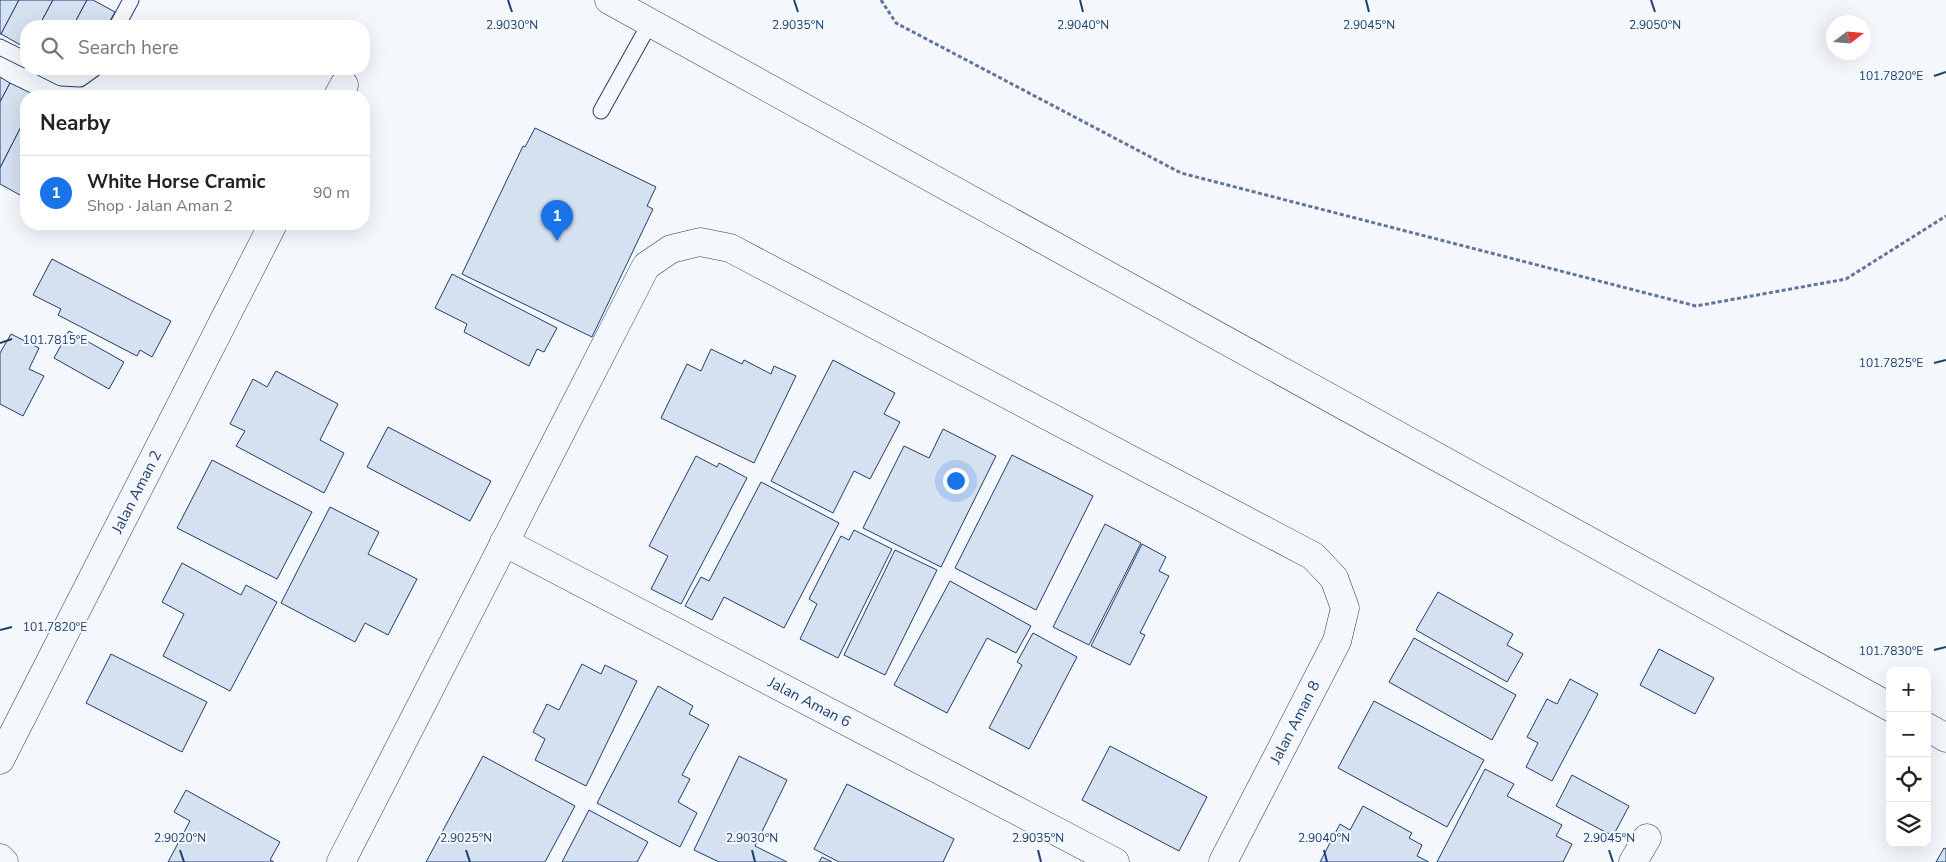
<!DOCTYPE html>
<html lang="en">
<head>
<meta charset="utf-8">
<style>
  :root { --surface:#fff; --page:#f2f2f2; --text:#222; --muted:#767676; --line:#e0e0e0; --accent:#1a73e8 }
  body { margin:0; font-family:"Nunito Sans",sans-serif; background:var(--page); color:var(--text) }
  .controls { position:absolute; right:15px; bottom:15px; display:grid; overflow:hidden; border-radius:10px; box-shadow:0 5px 20px #0002 }
  .controls button { width:45px; height:45px; display:grid; place-items:center; padding:0; border:0; border-bottom:1px solid var(--line); background:var(--surface); color:var(--text); font:25px sans-serif }
  .compass { position:absolute; left:1826px; top:15px; width:45px; height:45px; border-radius:50%; background:var(--surface); box-shadow:0 5px 20px #0002; rotate:74deg }
  .you { position:absolute; left:955px; top:480px; width:18px; height:18px; margin:-12px; border:4px solid #fff; border-radius:50%; background:#1a73e8; box-shadow:0 0 0 8px #1a73e833 }
  .badge { display:grid; place-items:center; width:32px; height:32px; border-radius:50%; background:var(--accent); color:#fff; font-size:16px; font-weight:700 }
  .pin { position:absolute; translate:-50% -41px; filter:drop-shadow(0 1px 2px #0008) }
  .pin::after { content:''; position:absolute; top:26px; width:18px; height:15px; background:inherit; clip-path:polygon(0 0,100% 0,50% 100%) }
  .list { margin:0; padding:0; list-style:none }
  h2 { display:flex; justify-content:space-between; align-items:center; height:65px; margin:0; padding:0 20px; font-size:21px }
  h2 small { font-size:16px; font-weight:400; color:var(--muted) }
  .list li { display:grid; grid-template-columns:32px 1fr auto; gap:15px; align-items:center; box-sizing:border-box; height:75px; padding:0 20px; border-top:1px solid var(--line) }
  .list b { display:block; font-size:19px; white-space:nowrap }
  .list p { margin:0; font-size:16px; white-space:nowrap; color:var(--muted) }
  .list em { font-size:16px; font-style:normal; color:var(--muted) }
  .icon { flex:none; width:28px; height:28px; fill:none; stroke:currentColor; stroke-width:2; stroke-linecap:round; stroke-linejoin:round }
  .map { position:relative; flex:none; width:1946px; height:862px; overflow:hidden }
  .search { position:absolute; background:var(--surface); box-shadow:0 5px 20px #0002; left:20px; top:20px; width:350px; height:55px; display:flex; align-items:center; gap:12px; box-sizing:border-box; padding:0 18px; border-radius:20px; color:var(--muted); font-size:19px }
  .panel { position:absolute; background:var(--surface); box-shadow:0 5px 20px #0002; left:20px; top:90px; width:350px; height:140px; border-radius:20px }
  .map>svg:first-child { display:block }
  .building { fill:#d5e0f0; stroke:#1d3f73 }
  .lines { fill:none; stroke-linecap:round; stroke-linejoin:round }
  .service-casing { stroke:#1d3f73; stroke-width:17 }
  .minor-casing { stroke:#1d3f73; stroke-width:29 }
  .secondary-casing { stroke:#1d3f73; stroke-width:29 }
  .path { stroke:#5e769c; stroke-width:3; stroke-dasharray:4 2.5; stroke-linecap:butt }
  .service { stroke:#f4f7fb; stroke-width:15 }
  .minor { stroke:#f4f7fb; stroke-width:28 }
  .secondary { stroke:#f4f7fb; stroke-width:28 }
  .ticks { fill:none; stroke:#1d3f73; stroke-width:2 }
  .labels { text-anchor:middle; dominant-baseline:central; stroke-width:4; stroke-linejoin:round; paint-order:stroke }
  .street-label { font-size:15px; fill:#1d3f73; stroke:#f4f7fb }
  .ticks-label { font-size:12px; text-anchor:middle; fill:#1d3f73; stroke:#f4f7fb; stroke-width:4; stroke-linejoin:round; paint-order:stroke }
</style>
</head>
<body>
<div class="map">
<svg width="1946" height="862" viewBox="0 0 1946 862">
  <rect width="100%" height="100%" fill="#f4f7fb"/>
  <g class="building">
    <polygon points="0,0 19,0 1,34 0,34"/>
    <polygon points="19,0 53,0 39,26 26,26 26,48 1,34"/>
    <polygon points="53,0 87,0 73,26 39,26"/>
    <polygon points="87,0 93,0 115,12 107,26 73,26"/>
    <polygon points="66,69 85,69 81,77"/>
    <polygon points="0,77 10,83 0,102"/>
    <polygon points="10,83 37,96 26,96 26,117 0,168 0,102"/>
    <polygon points="26,117 26,183 20,195 0,184 0,168"/>
    <polygon points="535,128 656,187 647,206 653,209 592,337 462,274 523,146 525,147"/>
    <polygon points="26,183 26,198 20,195"/>
    <polygon points="52,259 171,321 152,357 140,350 137,356 58,315 61,309 33,295"/>
    <polygon points="452,274 557,328 544,352 537,349 529,366 464,332 467,324 435,308"/>
    <polygon points="69,331 124,362 109,389 54,358"/>
    <polygon points="11,334 39,348 29,369 44,376 23,416 0,404 0,353"/>
    <polygon points="711,349 742,364 744,360 771,374 774,366 796,376 754,463 661,418 687,364 701,371"/>
    <polygon points="833,360 895,393 884,414 900,422 870,479 854,471 833,513 771,481"/>
    <polygon points="276,371 338,404 320,440 344,453 324,493 236,446 245,431 230,424 253,379 267,387"/>
    <polygon points="388,427 491,481 470,521 367,467"/>
    <polygon points="943,429 996,456 941,567 863,528 904,446 929,458"/>
    <polygon points="1012,455 1093,496 1036,610 955,568"/>
    <polygon points="696,456 717,467 719,463 747,478 681,604 651,589 668,556 649,546"/>
    <polygon points="212,460 312,512 277,579 177,528"/>
    <polygon points="761,482 839,523 784,628 724,597 712,620 685,606 701,577 709,581"/>
    <polygon points="330,507 379,532 368,554 417,579 388,635 365,623 355,642 281,603"/>
    <polygon points="1105,524 1141,543 1089,645 1053,627"/>
    <polygon points="854,530 892,549 838,658 800,639 817,604 809,599 841,536 849,540"/>
    <polygon points="1142,544 1166,557 1159,571 1169,576 1140,633 1145,635 1130,665 1091,646"/>
    <polygon points="895,550 937,570 885,675 844,655"/>
    <polygon points="182,563 241,595 246,585 277,602 230,691 163,656 184,614 162,602"/>
    <polygon points="950,581 1031,626 1016,653 987,638 947,713 894,685"/>
    <polygon points="1438,592 1513,634 1507,645 1523,654 1507,682 1416,630"/>
    <polygon points="1033,633 1077,657 1029,749 989,728 1022,665 1017,662"/>
    <polygon points="1414,638 1516,695 1492,740 1389,682"/>
    <polygon points="1659,649 1714,678 1695,714 1640,685"/>
    <polygon points="111,654 207,702 182,752 86,703"/>
    <polygon points="582,664 601,674 605,665 637,681 586,786 535,760 545,739 533,732 547,704 559,710"/>
    <polygon points="1570,679 1598,694 1552,781 1526,767 1538,743 1527,737 1547,699 1557,704"/>
    <polygon points="658,686 693,706 689,714 709,725 682,775 690,779 678,802 697,813 680,847 597,803"/>
    <polygon points="1374,701 1484,760 1447,827 1338,768"/>
    <polygon points="1110,746 1207,797 1179,851 1082,800"/>
    <polygon points="483,756 575,806 545,862 426,862"/>
    <polygon points="739,756 787,780 755,846 787,862 719,862 694,850"/>
    <polygon points="1485,769 1514,784 1507,796 1562,825 1556,836 1572,844 1563,862 1437,862"/>
    <polygon points="1572,775 1629,806 1613,836 1556,806"/>
    <polygon points="847,784 954,839 943,862 839,862 814,849"/>
    <polygon points="186,790 280,842 270,860 274,862 168,862 190,821 174,812"/>
    <polygon points="1363,806 1412,833 1409,838 1422,845 1417,856 1429,862 1320,862 1340,824 1350,830"/>
    <polygon points="589,810 648,842 637,862 562,862"/>
    <polygon points="1944,848 1946,849 1946,862 1936,862"/>
    <polygon points="822,857 832,862 819,862"/>
  </g>
  <g class="lines">
    <g class="service-casing">
      <g id="service">
        <polyline points="117,26 131,0"/>
        <polyline points="0,47 26,60"/>
        <polyline points="43,69 61,78 80,79 94,69"/>
        <polyline points="601,111 650,23"/>
      </g>
    </g>
    <g class="minor-casing">
      <g id="minor">
        <polyline points="338,96 344,85"/>
        <path id="s1" d="M504,542L1115,862"/>
        <path id="s2" d="M0,760L273,224"/>
        <polyline points="0,858 4,862"/>
        <polyline points="341,862 646,266 671,249 700,242 730,248 1313,556 1334,578 1345,608 1337,641 1223,862"/>
        <polyline points="1633,862 1647,838"/>
      </g>
    </g>
    <g class="secondary-casing">
      <g id="secondary">
        <polyline points="609,0 1890,707"/>
        <polyline points="1927,727 1946,738"/>
      </g>
    </g>
    <polyline class="path" points="881,0 896,23 1181,173 1696,306 1846,279 1946,216"/>
    <use href="#service" class="service"/>
    <use href="#minor" class="minor"/>
    <use href="#secondary" class="secondary"/>
  </g>
  <path class="ticks" d="M508,0L512,12M794,0L798,12M1080,0L1083,12M1366,0L1369,12M1651,0L1655,12M1934,76L1946,72M0,343L12,339M1934,363L1946,360M0,630L12,627M1934,650L1946,647M180,850L184,862M466,850L470,862M752,850L755,862M1038,850L1041,862M1324,850L1327,862M1609,850L1613,862"/>
  <g class="labels">
    <g class="street-label">
      <text stroke="none"><textPath href="#s2" startOffset="301">Jalan Aman 2</textPath></text>
      <text stroke="none"><textPath href="#s1" startOffset="345">Jalan Aman 6</textPath></text>
      <text transform="translate(1295 722) rotate(-63)">Jalan Aman 8</text>
    </g>
  </g>
  <g class="ticks-label">
    <text x="512" y="29">2.9030°N</text>
    <text x="798" y="29">2.9035°N</text>
    <text x="1083" y="29">2.9040°N</text>
    <text x="1369" y="29">2.9045°N</text>
    <text x="1655" y="29">2.9050°N</text>
    <text x="1891" y="80">101.7820°E</text>
    <text x="55" y="344">101.7815°E</text>
    <text x="1891" y="367">101.7825°E</text>
    <text x="55" y="631">101.7820°E</text>
    <text x="1891" y="655">101.7830°E</text>
    <text x="180" y="842">2.9020°N</text>
    <text x="466" y="842">2.9025°N</text>
    <text x="752" y="842">2.9030°N</text>
    <text x="1038" y="842">2.9035°N</text>
    <text x="1324" y="842">2.9040°N</text>
    <text x="1609" y="842">2.9045°N</text>
  </g>
</svg>
<div class="controls">
<button>+</button>
<button>−</button>
<button><svg class="icon" aria-label="locate" viewBox="0 0 24 24"><circle cx="12" cy="12" r="6"/><path d="M12 2v4M12 18v4M2 12h4M18 12h4"/></svg></button>
<button><svg class="icon" aria-label="layers" viewBox="0 0 24 24"><path d="M12 4l9 5-9 5-9-5zM3 14l9 5 9-5"/></svg></button>
</div>
<svg class="compass" viewBox="-18 -18 36 36"><path d="M0-13l5 13h-10z" fill="#e53935"/><path d="M0 13l5-13h-10z" fill="#767676"/></svg>
<div class="you"></div>
<div class="pin badge" style="left:557px;top:241px">1</div>
<div class="search"><svg class="icon" aria-label="search" viewBox="0 0 24 24"><circle cx="10" cy="10" r="6"/><path d="M15 15l6 6"/></svg>Search here</div>
<section class="panel">
<h2>Nearby<small></small></h2>
<ul class="list">
<li><span class="badge">1</span><div><b>White Horse Cramic</b><p>Shop · Jalan Aman 2</p></div><em>90 m</em></li>
</ul>
</section>
</div>
</body>
</html>
